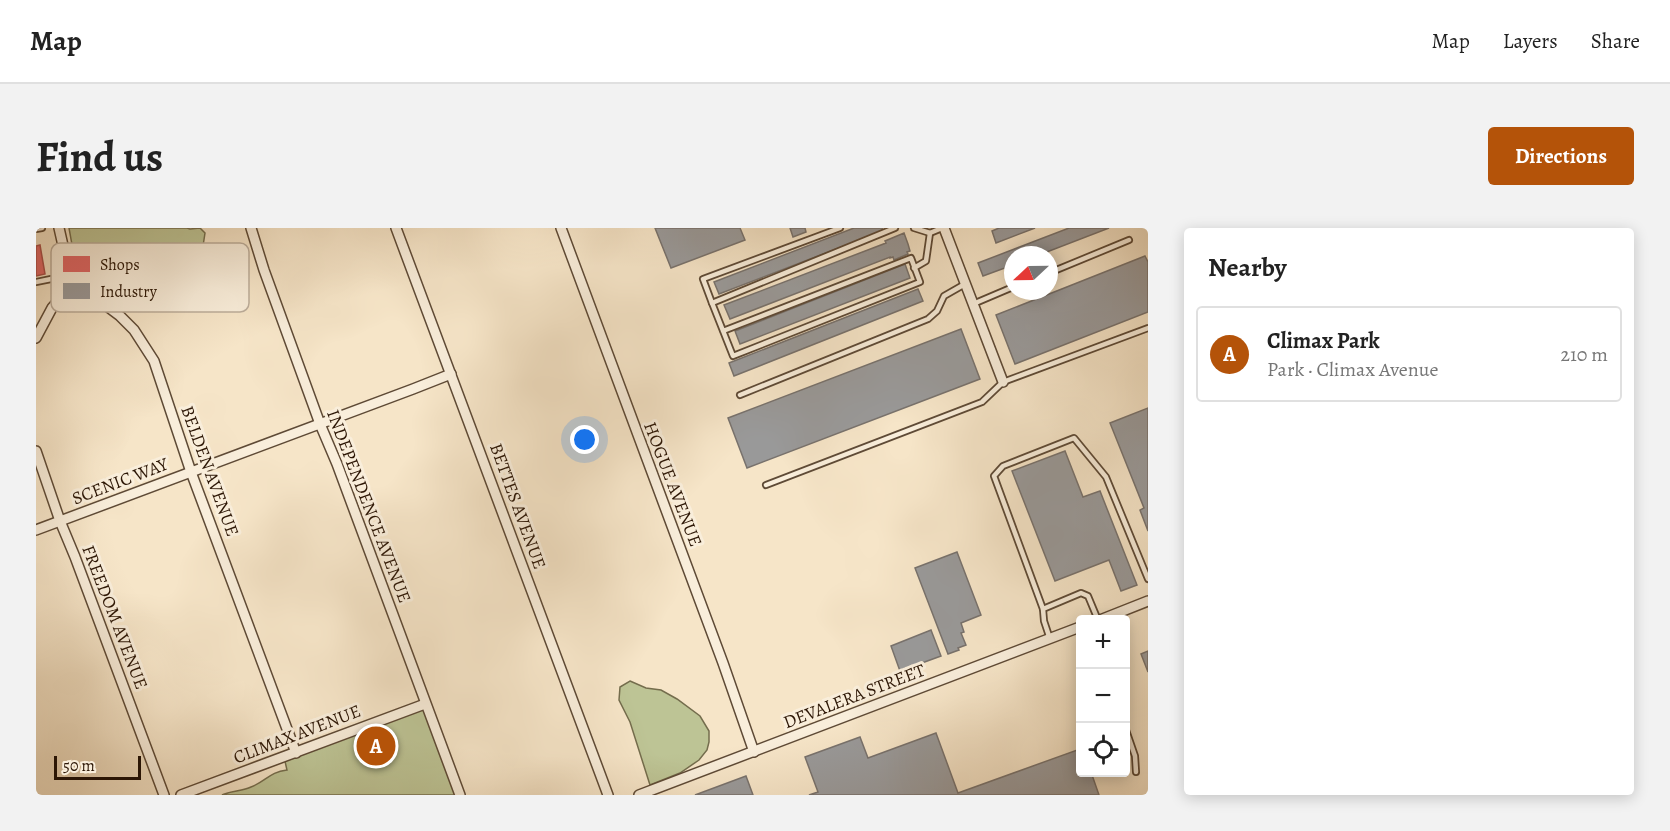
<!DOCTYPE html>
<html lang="en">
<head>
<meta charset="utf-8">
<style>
  :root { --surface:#fff; --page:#f2f2f2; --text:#222; --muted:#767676; --line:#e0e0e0; --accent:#b45309 }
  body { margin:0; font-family:Alegreya,serif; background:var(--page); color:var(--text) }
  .controls { position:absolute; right:18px; bottom:18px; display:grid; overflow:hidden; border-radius:6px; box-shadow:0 3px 15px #0003 }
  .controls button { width:54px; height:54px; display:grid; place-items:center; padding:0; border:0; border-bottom:2px solid var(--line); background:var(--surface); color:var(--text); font:30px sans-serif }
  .compass { position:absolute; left:968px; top:18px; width:54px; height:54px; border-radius:50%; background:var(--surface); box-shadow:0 3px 15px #0003; rotate:248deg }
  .scale { position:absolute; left:18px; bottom:15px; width:87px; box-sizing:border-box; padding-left:6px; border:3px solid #2c1605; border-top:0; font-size:16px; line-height:21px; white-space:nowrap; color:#2c1605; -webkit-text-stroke:4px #f9eedb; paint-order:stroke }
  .you { position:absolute; left:549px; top:212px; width:21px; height:21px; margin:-15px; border:4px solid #fff; border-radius:50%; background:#1a73e8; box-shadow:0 0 0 9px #1a73e833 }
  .badge { display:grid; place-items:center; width:39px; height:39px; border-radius:50%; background:var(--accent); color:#fff; font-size:20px; font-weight:700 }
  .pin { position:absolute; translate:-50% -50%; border:3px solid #fff; box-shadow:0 2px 6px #0006 }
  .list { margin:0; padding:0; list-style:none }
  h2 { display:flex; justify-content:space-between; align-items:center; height:78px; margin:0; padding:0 24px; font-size:26px }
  h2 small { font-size:20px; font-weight:400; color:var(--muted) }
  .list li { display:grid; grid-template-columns:39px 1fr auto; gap:18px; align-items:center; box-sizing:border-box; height:96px; margin:0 12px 12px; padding:0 12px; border:2px solid var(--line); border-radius:6px }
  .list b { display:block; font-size:22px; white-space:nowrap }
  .list p { margin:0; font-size:20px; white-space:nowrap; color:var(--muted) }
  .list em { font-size:20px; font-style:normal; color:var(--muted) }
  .icon { flex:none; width:33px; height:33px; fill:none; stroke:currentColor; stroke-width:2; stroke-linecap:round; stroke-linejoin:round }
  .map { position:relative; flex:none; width:1112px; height:567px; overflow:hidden; border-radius:6px }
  header { display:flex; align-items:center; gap:36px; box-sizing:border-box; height:84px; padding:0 30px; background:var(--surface); border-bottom:2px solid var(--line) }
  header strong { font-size:28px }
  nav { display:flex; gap:33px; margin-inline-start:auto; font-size:21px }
  .intro { display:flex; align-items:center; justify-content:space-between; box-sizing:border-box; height:144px; padding:0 36px }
  h1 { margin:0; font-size:42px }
  .button { padding:15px 27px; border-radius:6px; background:var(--accent); color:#fff; font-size:21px; font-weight:700 }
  main { display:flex; gap:36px; padding:0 36px }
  aside { flex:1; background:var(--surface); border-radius:6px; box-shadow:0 3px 15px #0003 }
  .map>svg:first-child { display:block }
  .green { fill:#bdc495; stroke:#746d4d; stroke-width:1.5 }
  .shops { fill:#e06666; stroke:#aa4e49; stroke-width:1.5 }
  .industry { fill:#999; stroke:#78726d; stroke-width:1.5 }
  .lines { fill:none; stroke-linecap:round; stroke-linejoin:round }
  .service-casing { stroke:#5e4a36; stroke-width:8 }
  .minor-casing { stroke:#5e4a36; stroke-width:12 }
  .service { stroke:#f9eedb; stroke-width:4.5 }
  .minor { stroke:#f9eedb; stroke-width:9 }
  .labels { text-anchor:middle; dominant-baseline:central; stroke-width:6; stroke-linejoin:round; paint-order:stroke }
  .street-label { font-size:18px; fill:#2c1605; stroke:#f9eedb }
  .key { fill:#f9eedb; stroke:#bcad9b; stroke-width:1.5 }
  .key-label { font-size:16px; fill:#2c1605 }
</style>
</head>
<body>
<header>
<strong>Map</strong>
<nav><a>Map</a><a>Layers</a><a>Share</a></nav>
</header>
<div class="intro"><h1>Find us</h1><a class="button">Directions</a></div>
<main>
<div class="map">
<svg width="1112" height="567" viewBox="0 0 1112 567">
  <rect width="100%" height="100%" fill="#f6e5c8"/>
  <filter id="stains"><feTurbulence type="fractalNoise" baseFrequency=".00333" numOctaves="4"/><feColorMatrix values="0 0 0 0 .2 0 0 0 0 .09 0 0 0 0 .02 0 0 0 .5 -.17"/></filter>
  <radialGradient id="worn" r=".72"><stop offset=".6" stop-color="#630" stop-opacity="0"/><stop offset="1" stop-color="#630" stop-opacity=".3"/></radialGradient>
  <g class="green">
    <path d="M33,0H151L154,1L164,0L169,5L167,18C126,31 83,36 40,39Z"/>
    <polygon points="594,453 610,460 625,462 641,471 664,488 673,503 673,514 671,522 663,532 644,545 614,557 594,494 583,472 584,459"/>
    <path d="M389,476L423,567H186C195,563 207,563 215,559C231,553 233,544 251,542L248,529Z"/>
  </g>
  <polygon class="shops" points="4,17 9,46 0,48 0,18"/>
  <g class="industry">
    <polygon points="619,0 704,0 709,12 635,40"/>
    <polygon points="754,0 769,0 770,4 757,9"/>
    <polygon points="818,0 846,0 847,3 683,66 678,54"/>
    <polygon points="963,0 999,0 960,15 956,3"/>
    <polygon points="1033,0 1073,0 1003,27 977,27 977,37 947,48 942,35"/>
    <polygon points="868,5 872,16 874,23 871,24 872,26 858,32 857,29 854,30 854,29 694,91 688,77 850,15 849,13"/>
    <polygon points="1109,28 1112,34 1112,84 979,136 960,87"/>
    <polygon points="869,36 874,50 704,116 699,103"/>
    <polygon points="882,61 887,73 698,148 693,135"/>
    <polygon points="925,101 944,151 711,240 692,190"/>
    <polygon points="1112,180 1112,303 1104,282 1108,280 1074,195"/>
    <polygon points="1029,223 1047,269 1064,263 1101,357 1085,363 1073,332 1019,353 976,243"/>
    <polygon points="921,324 945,387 925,395 928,404 925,405 930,417 922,420 923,422 912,426 879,340"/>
    <polygon points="895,402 905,428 864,443 855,418"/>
    <polygon points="1112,423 1112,444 1105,426"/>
    <polygon points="900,505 922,565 1044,521 1044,544 1055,544 1063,567 773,567 782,564 769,529 824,509 832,530"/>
    <polygon points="710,548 717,567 659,567"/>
  </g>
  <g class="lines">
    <g class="service-casing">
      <g id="service">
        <polyline points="878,0 894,5 906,0"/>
        <polyline points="0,1 6,0"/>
        <polyline points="878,40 890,33 894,5"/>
        <polyline points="1013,45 1093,12"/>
        <polyline points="0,54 15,51 34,50"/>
        <polyline points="676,75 667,51 804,0"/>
        <polyline points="937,76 977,59"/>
        <polyline points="687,103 875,30 884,54 697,128 676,75 859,0"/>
        <polyline points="704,167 892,91 901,83 908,68 929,56"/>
        <polyline points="730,257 946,174 967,154 1112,100"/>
        <polyline points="1007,381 958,248 967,238 1038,210 1070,249 1112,351"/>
        <polyline points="1014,411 1008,393 1007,381 1045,365 1052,368 1062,392"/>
        <polyline points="1090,502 1099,528 1100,544"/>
      </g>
    </g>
    <g class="minor-casing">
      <g id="minor">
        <polyline points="23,0 36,57 64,73 84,88 98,102 118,133 155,244 260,525"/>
        <polyline points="215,0 228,42 284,196 301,236 424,567"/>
        <polyline points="360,0 572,567"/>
        <polyline points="525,0 687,435 718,524"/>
        <polyline points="908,0 967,154"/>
        <polyline points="0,110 16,80 36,57"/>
        <polyline points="0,223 24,293 39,329 128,567"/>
        <polyline points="0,302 377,161 415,146"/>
        <polyline points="1064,392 1112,373"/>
        <polyline points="145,567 389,476"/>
        <polyline points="603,567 1044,399"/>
      </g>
    </g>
    <use href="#service" class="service"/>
    <use href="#minor" class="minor"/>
  </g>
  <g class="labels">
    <g class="street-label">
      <text transform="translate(174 243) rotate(70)">BELDEN AVENUE</text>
      <text transform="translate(84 253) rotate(-21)">SCENIC WAY</text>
      <text transform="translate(637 256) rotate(69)">HOGUE AVENUE</text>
      <text transform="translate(333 278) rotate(69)">INDEPENDENCE AVENUE</text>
      <text transform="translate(482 278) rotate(70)">BETTES AVENUE</text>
      <text transform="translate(79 389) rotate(69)">FREEDOM AVENUE</text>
      <text transform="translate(818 468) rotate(-21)">DEVALERA STREET</text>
      <text transform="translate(261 506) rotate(-21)">CLIMAX AVENUE</text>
    </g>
  </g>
  <rect x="15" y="15" width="198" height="69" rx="9" class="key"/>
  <rect x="27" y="28" width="27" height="16" fill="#e06666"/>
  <rect x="27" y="55" width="27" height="16" fill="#999"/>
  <g class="key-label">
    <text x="64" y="42">Shops</text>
    <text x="64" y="69">Industry</text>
  </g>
  <rect width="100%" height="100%" filter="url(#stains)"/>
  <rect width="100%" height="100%" fill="url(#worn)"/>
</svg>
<div class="controls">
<button>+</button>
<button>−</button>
<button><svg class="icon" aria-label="locate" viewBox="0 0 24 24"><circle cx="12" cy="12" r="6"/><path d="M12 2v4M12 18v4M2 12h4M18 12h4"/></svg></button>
</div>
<svg class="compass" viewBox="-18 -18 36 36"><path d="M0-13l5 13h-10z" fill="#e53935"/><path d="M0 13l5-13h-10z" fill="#767676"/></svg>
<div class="scale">50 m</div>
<div class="you"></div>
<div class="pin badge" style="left:340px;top:518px">A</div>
</div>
<aside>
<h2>Nearby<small></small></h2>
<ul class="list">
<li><span class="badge">A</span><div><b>Climax Park</b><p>Park · Climax Avenue</p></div><em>210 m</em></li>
</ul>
</aside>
</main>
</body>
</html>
